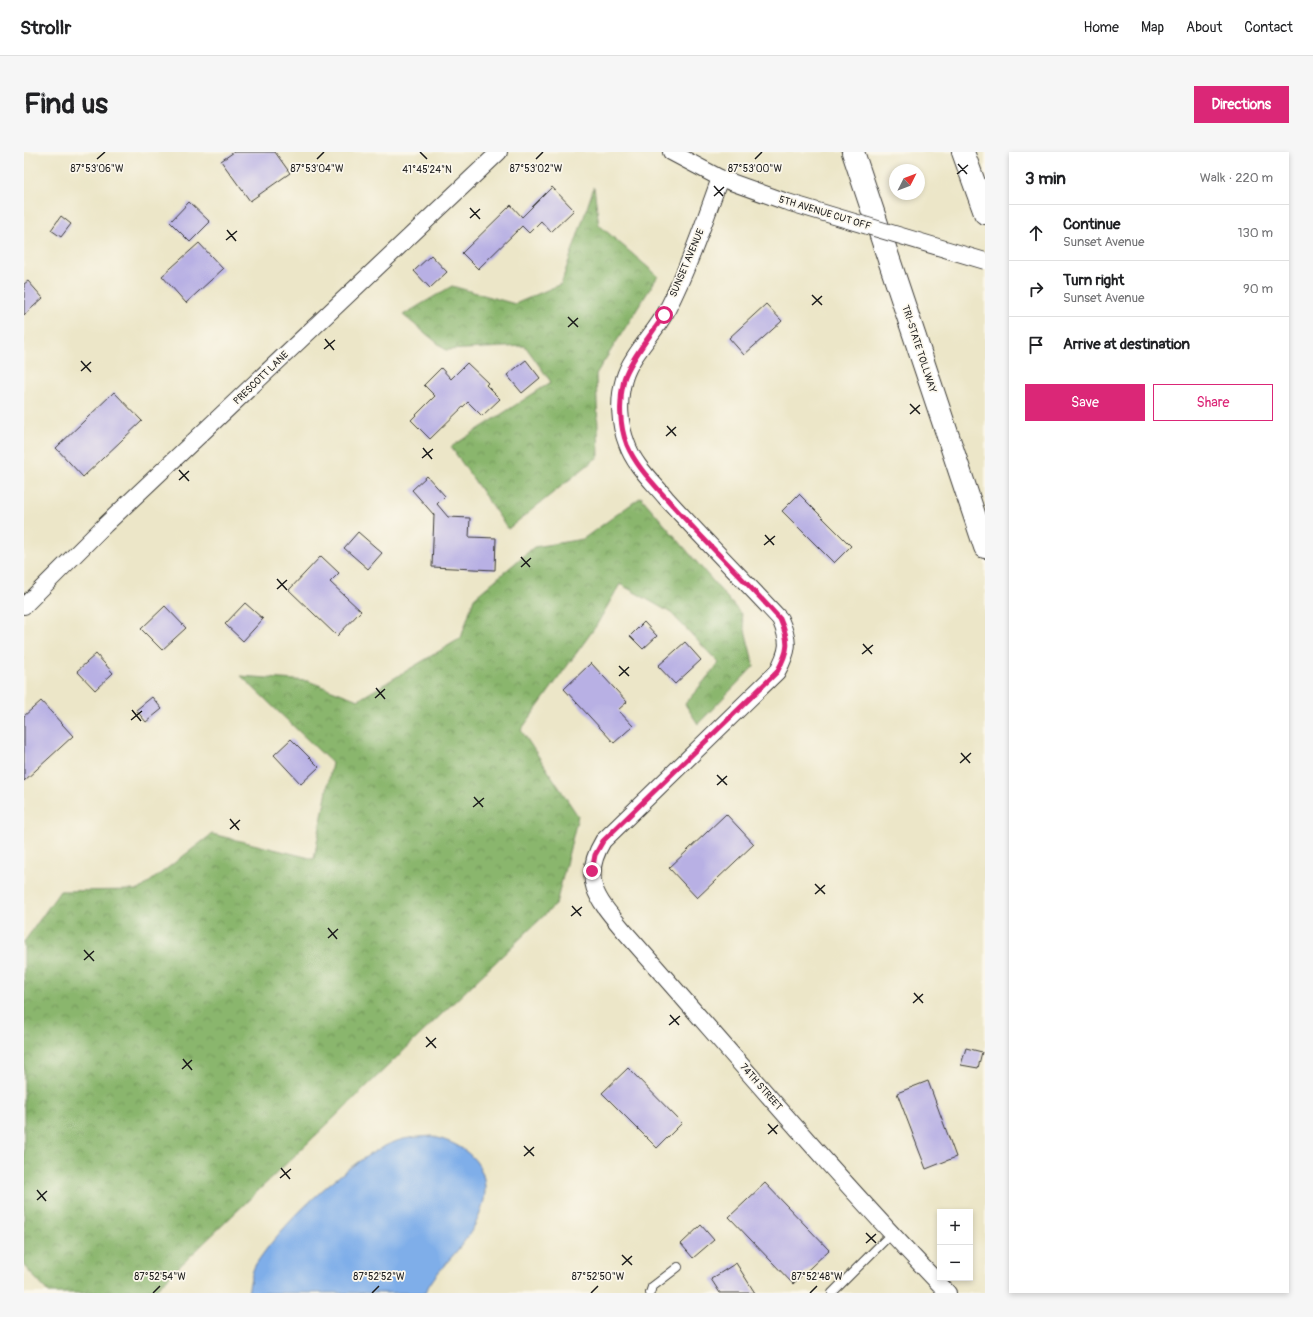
<!DOCTYPE html>
<html lang="en">
<head>
<meta charset="utf-8">
<style>
  :root { --surface:#fff; --page:#f6f6f6; --text:#202124; --muted:#757577; --line:#e0e0e0; --accent:#db2777 }
  body { margin:0; font-family:Pangolin,sans-serif; background:var(--page); color:var(--text) }
  .controls { position:absolute; right:12px; bottom:12px; display:grid; overflow:hidden; border-radius:0px; box-shadow:0 2px 6px #0003 }
  .controls button { width:36px; height:36px; display:grid; place-items:center; padding:0; border:0; border-bottom:1px solid var(--line); background:var(--surface); color:var(--text); font:20px sans-serif }
  .compass { position:absolute; left:865px; top:12px; width:36px; height:36px; border-radius:50%; background:var(--surface); box-shadow:0 2px 6px #0003; rotate:48deg }
  .stop { position:absolute; width:12px; height:12px; margin:-9px; border:3px solid #db2777; border-radius:50%; background:#fff }
  .stop.end { background:#db2777; border-color:#fff; box-shadow:0 1px 4px #0008 }
  .list { margin:0; padding:0; list-style:none }
  h2 { display:flex; justify-content:space-between; align-items:center; height:52px; margin:0; padding:0 16px; font-size:17px }
  h2 small { font-size:13px; font-weight:400; color:var(--muted) }
  .list li { display:grid; grid-template-columns:26px 1fr auto; gap:12px; align-items:center; box-sizing:border-box; height:56px; padding:0 16px; border-top:1px solid var(--line) }
  .list b { display:block; font-size:15px; white-space:nowrap }
  .list p { margin:0; font-size:13px; white-space:nowrap; color:var(--muted) }
  .list em { font-size:13px; font-style:normal; color:var(--muted) }
  .actions { display:flex; gap:8px; padding:12px 16px }
  .actions a { flex:1; padding:9px 0; border:1px solid var(--accent); border-radius:0px; text-align:center; font-size:14px; color:var(--accent) }
  .actions .main { background:var(--accent); color:#fff }
  .icon { flex:none; width:22px; height:22px; fill:none; stroke:currentColor; stroke-width:2; stroke-linecap:round; stroke-linejoin:round }
  .map { position:relative; flex:none; width:961px; height:1141px; overflow:hidden; border-radius:0px }
  header { display:flex; align-items:center; gap:24px; box-sizing:border-box; height:56px; padding:0 20px; background:var(--surface); border-bottom:1px solid var(--line) }
  header strong { font-size:19px }
  nav { display:flex; gap:22px; margin-inline-start:auto; font-size:14px }
  .intro { display:flex; align-items:center; justify-content:space-between; box-sizing:border-box; height:96px; padding:0 24px }
  h1 { margin:0; font-size:28px }
  .button { padding:10px 18px; border-radius:0px; background:var(--accent); color:#fff; font-size:14px; font-weight:700 }
  main { display:flex; gap:24px; padding:0 24px }
  aside { flex:1; background:var(--surface); border-radius:0px; box-shadow:0 2px 6px #0003 }
  .map>svg:first-child { display:block }
  .forest { fill:url(#forest-crowns); stroke:#536944 }
  .water { fill:#7faee9; stroke:#4e6582 }
  .building { fill:#b8b0e4 }
  .lines { fill:none; stroke-linecap:round; stroke-linejoin:round }
  .lane-casing { stroke:#3b3a36; stroke-width:10 }
  .street-casing { stroke:#3b3a36; stroke-width:18 }
  .highway-casing { stroke:#3b3a36; stroke-width:24 }
  .lane { stroke:#fff; stroke-width:8 }
  .street { stroke:#fff; stroke-width:16 }
  .highway { stroke:#fff; stroke-width:22 }
  .street-bridge-casing { stroke:#3b3a36; stroke-width:18; stroke-linecap:butt }
  .street-bridge { stroke:#fff; stroke-width:16 }
  .route { stroke:#db2777; stroke-width:5 }
  .ticks { fill:none; stroke:#1c1c1c; stroke-width:1.5 }
  .labels { text-anchor:middle; dominant-baseline:central; stroke-width:3.5; stroke-linejoin:round; paint-order:stroke }
  .street-label { font-size:10px; fill:#1c1c1c; stroke:#fbf7ec }
  .ticks-label { font-size:10px; text-anchor:middle; fill:#1c1c1c; stroke:#fbf7ec; stroke-width:3.5; stroke-linejoin:round; paint-order:stroke }
</style>
</head>
<body>
<header>
<strong>Strollr</strong>
<nav><a>Home</a><a>Map</a><a>About</a><a>Contact</a></nav>
</header>
<div class="intro"><h1>Find us</h1><a class="button">Directions</a></div>
<main>
<div class="map">
<svg width="961" height="1141" viewBox="0 0 961 1141">
  <defs>
    <pattern id="forest-crowns" width="20" height="18" patternUnits="userSpaceOnUse"><rect width="20" height="18" fill="#8ab66d"/><path d="M2 6a3 3 0 1 1 6 0M12 15a3 3 0 1 1 6 0" fill="none" stroke="#709359"/></pattern>
  </defs>
  <rect width="100%" height="100%" fill="#fbf7ec"/>
  <filter id="ink" filterUnits="userSpaceOnUse"><feTurbulence type="fractalNoise" baseFrequency=".025" numOctaves="2"/><feDisplacementMap in="SourceGraphic" scale="8" xChannelSelector="R" yChannelSelector="G"/><feConvolveMatrix kernelMatrix="1 2 1 2 8 2 1 2 1" color-interpolation-filters="sRGB"/></filter>
  <filter id="wash" filterUnits="userSpaceOnUse"><feTurbulence type="fractalNoise" baseFrequency=".012" numOctaves="4" result="noise"/><feDisplacementMap in="SourceGraphic" scale="16" xChannelSelector="R" yChannelSelector="G"/><feGaussianBlur stdDeviation="0.9" result="paint"/><feColorMatrix in="noise" values="0 0 0 0 0 0 0 0 0 0 0 0 0 0 0 0 0 1.4 0 .05"/><feComposite in="paint" operator="in"/></filter>
  <g filter="url(#wash)">
    <rect width="100%" height="100%" fill="#ece6c8"/>
    <g class="forest">
      <polygon points="570,35 575,73 634,124 572,222 575,304 484,377 427,295 527,230 501,194 422,198 379,163 428,134 491,152 537,132"/>
      <polygon points="617,345 717,462 730,514 674,572 661,552 695,511 647,461 596,432 572,474 497,578 554,664 532,752 128,1141 25,1141 0,1114 0,790 36,739 115,738 188,682 290,707 308,611 217,524 284,529 334,548 437,486 450,446 510,395 559,387"/>
    </g>
    <path class="water" d="M409,984C416,987 425,989 432,993C473,1015 465,1055 442,1087C430,1105 410,1121 401,1141H224C226,1132 227,1120 232,1112C258,1071 327,1005 373,989C384,985 397,985 409,984Z"/>
    <g id="blocks">
      <g class="building">
        <polygon points="210,0 251,0 266,21 226,49 197,9"/>
        <polygon points="528,35 550,58 527,80 517,69 505,81 498,74 454,117 438,101 487,53 498,65"/>
        <polygon points="165,50 186,70 166,90 146,70"/>
        <polygon points="37,64 47,72 37,85 27,78"/>
        <polygon points="175,91 199,117 162,151 138,124"/>
        <polygon points="407,103 423,120 406,136 390,119"/>
        <polygon points="4,129 19,146 0,163 0,132"/>
        <polygon points="742,152 758,169 720,203 705,186"/>
        <polygon points="502,208 516,226 498,241 483,223"/>
        <polygon points="443,211 464,231 462,233 476,247 458,264 444,250 406,287 387,268 411,244 400,233 417,216 427,227"/>
        <polygon points="90,240 118,269 59,325 32,296"/>
        <polygon points="403,324 421,344 413,352 424,365 446,366 445,385 472,386 471,418 408,415 410,363 388,338"/>
        <polygon points="775,342 827,394 810,411 758,359"/>
        <polygon points="334,380 358,401 344,417 320,396"/>
        <polygon points="297,404 315,421 306,430 337,459 313,484 265,438"/>
        <polygon points="221,451 239,467 219,489 201,472"/>
        <polygon points="141,454 162,476 138,498 117,477"/>
        <polygon points="620,470 633,484 619,497 606,484"/>
        <polygon points="661,490 677,508 651,532 634,514"/>
        <polygon points="72,502 89,521 71,538 53,519"/>
        <polygon points="567,511 603,550 594,558 609,574 590,591 540,537"/>
        <polygon points="128,545 138,557 122,570 112,558"/>
        <polygon points="17,549 49,584 0,629 0,564"/>
        <polygon points="267,587 295,615 277,632 250,603"/>
        <polygon points="702,662 730,692 673,746 645,716"/>
        <polygon points="942,896 958,900 954,916 937,913"/>
        <polygon points="604,916 658,971 633,996 578,941"/>
        <polygon points="904,929 932,1005 902,1017 873,941"/>
        <polygon points="741,1031 805,1098 769,1132 705,1065"/>
        <polygon points="677,1073 690,1088 669,1106 657,1092"/>
        <polygon points="712,1111 731,1141 696,1141 687,1127"/>
      </g>
    </g>
  </g>
  <g filter="url(#ink)">
    <use href="#blocks" fill-opacity="0" stroke="#3b3a36" stroke-width="1"/>
    <g class="lines">
      <g class="lane-casing">
        <g id="lane">
          <polyline points="626,1141 628,1135 654,1115"/>
          <polyline points="808,1141 867,1082"/>
        </g>
      </g>
      <g class="street-casing">
        <g id="street">
          <polyline points="647,0 696,26 760,49"/>
          <path d="M696,26C680,71 664,117 642,160C630,182 607,203 600,227C594,248 595,272 603,292C610,313 628,329 642,346C679,387 718,426 756,467C766,490 765,498 753,520L579,689C555,729 575,749 601,780C708,901 812,1025 924,1141"/>
          <polyline points="0,454 81,373 475,0"/>
        </g>
      </g>
      <g class="highway-casing">
        <g id="highway">
          <polyline points="829,0 961,395"/>
          <polyline points="939,0 961,61"/>
        </g>
      </g>
      <use href="#lane" class="lane"/>
      <use href="#street" class="street"/>
      <use href="#highway" class="highway"/>
      <g class="street-bridge-casing">
        <polyline id="street-bridge" points="760,49 961,109"/>
      </g>
      <use href="#street-bridge" class="street-bridge"/>
    </g>
  </g>
  <g class="lines" filter="url(#ink)">
    <path class="route" d="M568,719L571,703L579,689L753,520C765,498 766,490 756,467C719,426 679,388 643,347C628,330 612,314 603,293C595,273 595,248 600,227C606,208 629,180 640,163"/>
  </g>
  <path class="ticks" d="M396,0L403,7M73,7L81,0M293,7L300,0M512,7L519,0M731,7L738,0M934,12L943,22M933,22L944,13M690,34L699,44M690,44L700,35M446,56L456,67M446,66L456,57M203,78L212,89M202,88L213,79M788,143L798,153M788,153L798,144M544,165L554,175M544,175L554,166M301,187L310,198M300,197L311,188M57,209L67,220M57,219L67,210M886,252L896,262M886,262L896,253M643,274L652,284M642,284L652,275M399,296L408,307M398,306L409,297M155,318L165,329M155,328L165,319M741,383L750,393M740,393L751,384M497,405L506,415M497,415L507,406M253,427L263,438M253,437L263,428M839,492L848,502M838,502L849,493M595,514L605,524M595,524L605,515M352,536L361,547M351,546L361,537M108,558L117,569M107,568L118,559M937,601L946,611M936,611L947,601M693,623L703,633M693,633L703,624M450,645L459,655M449,655L460,646M206,667L215,678M206,677L216,668M791,732L801,742M791,742L801,733M548,754L557,764M547,764L558,755M304,776L313,787M304,786L314,777M60,798L70,809M60,808L70,799M890,841L899,851M889,851L899,842M646,863L655,873M645,873L656,864M402,885L412,896M402,895L412,886M159,907L168,918M158,917L168,908M744,972L753,982M744,982L754,973M500,994L510,1004M500,1004L510,995M257,1016L266,1027M256,1026L267,1017M13,1038L22,1049M13,1048L23,1039M842,1081L852,1091M842,1091L852,1082M598,1103L608,1113M598,1113L608,1104M129,1141L136,1134M348,1141L355,1134M567,1141L574,1134M786,1141L793,1134"/>
  <g class="labels">
    <g class="street-label">
      <text transform="translate(801 61) rotate(17)">5TH AVENUE CUT OFF</text>
      <text transform="translate(663 111) rotate(-67)">SUNSET AVENUE</text>
      <text transform="translate(895 197) rotate(72)">TRI-STATE TOLLWAY</text>
      <text transform="translate(237 226) rotate(-44)">PRESCOTT LANE</text>
      <text transform="translate(737 935) rotate(49)">74TH STREET</text>
    </g>
  </g>
  <g class="ticks-label">
    <text x="73" y="20">87°53'06"W</text>
    <text x="293" y="20">87°53'04"W</text>
    <text x="512" y="20">87°53'02"W</text>
    <text x="731" y="20">87°53'00"W</text>
    <text x="403" y="21">41°45'24"N</text>
    <text x="136" y="1128">87°52'54"W</text>
    <text x="355" y="1128">87°52'52"W</text>
    <text x="574" y="1128">87°52'50"W</text>
    <text x="793" y="1128">87°52'48"W</text>
  </g>
</svg>
<div class="controls">
<button>+</button>
<button>−</button>
</div>
<svg class="compass" viewBox="-18 -18 36 36"><path d="M0-13l5 13h-10z" fill="#e53935"/><path d="M0 13l5-13h-10z" fill="#757577"/></svg>
<div class="stop" style="left:640px;top:163px"></div>
<div class="stop end" style="left:568px;top:719px"></div>
</div>
<aside>
<h2>3 min<small>Walk · 220 m</small></h2>
<ul class="list">
<li><svg class="icon" aria-label="ahead" viewBox="0 0 24 24"><path d="M12 20V5M6 11l6-6 6 6"/></svg><div><b>Continue</b><p>Sunset Avenue</p></div><em>130 m</em></li>
<li><svg class="icon" aria-label="right" viewBox="0 0 24 24"><path d="M7 20v-9h11M14 6l5 5-5 5"/></svg><div><b>Turn right</b><p>Sunset Avenue</p></div><em>90 m</em></li>
<li><svg class="icon" aria-label="arrive" viewBox="0 0 24 24"><path d="M6 21V4h12l-3 4 3 4H6"/></svg><div><b>Arrive at destination</b></div></li>
</ul>
<div class="actions"><a class="main">Save</a><a>Share</a></div>
</aside>
</main>
</body>
</html>
